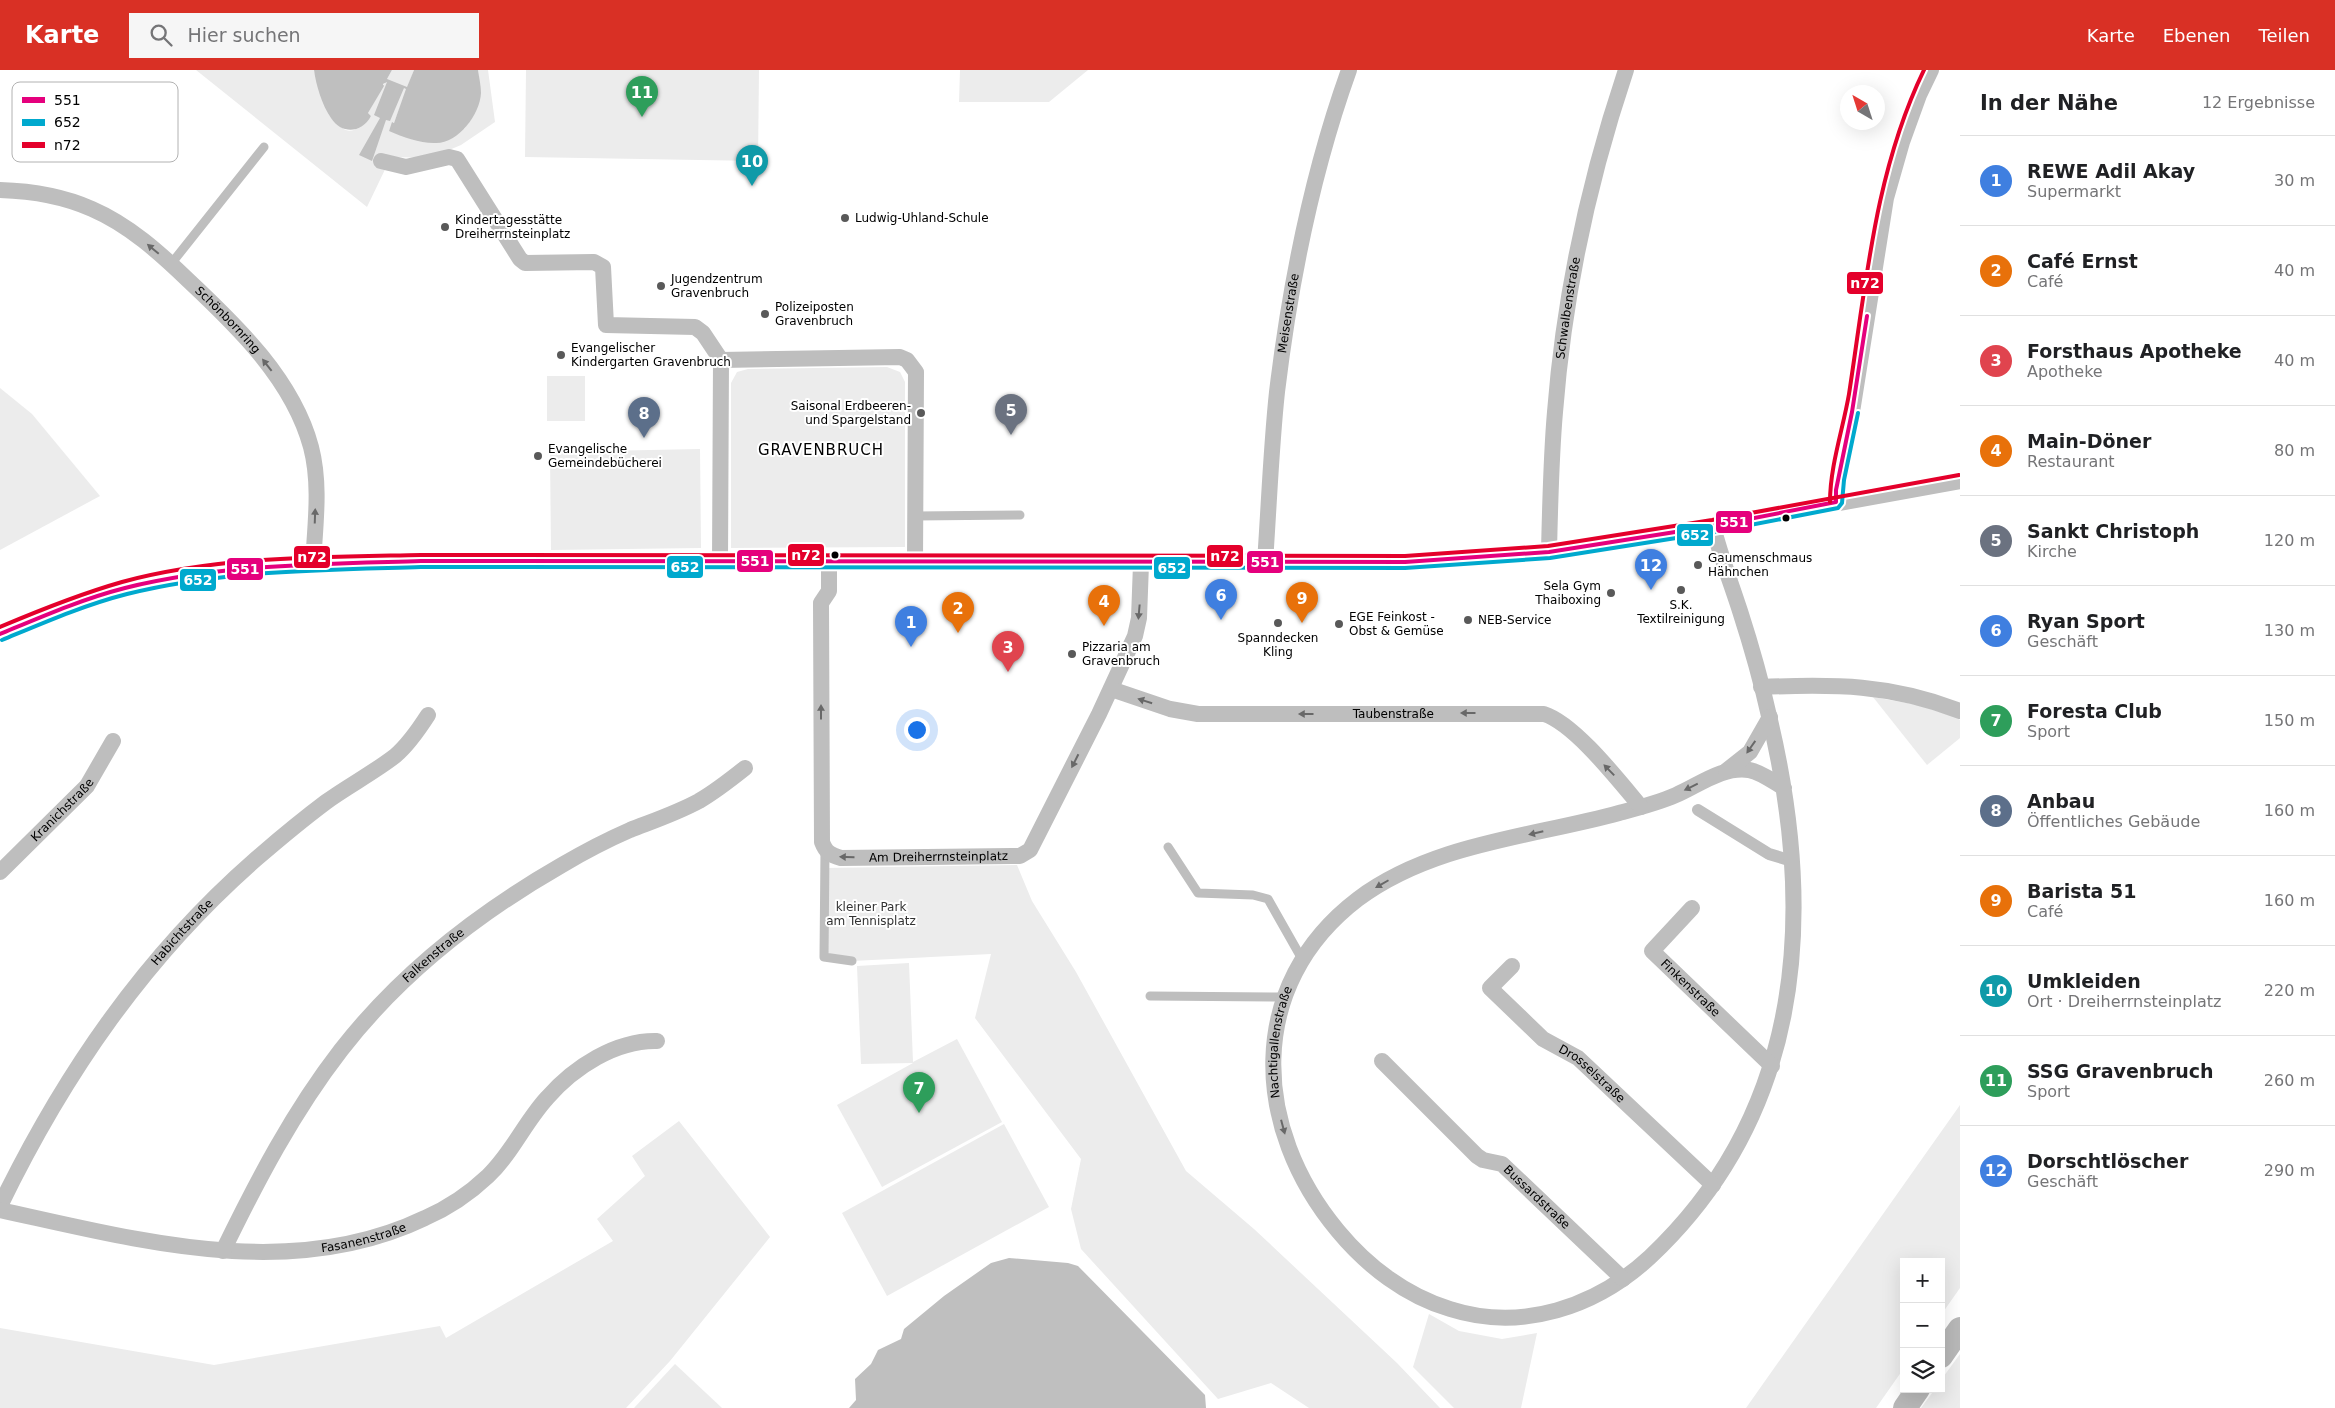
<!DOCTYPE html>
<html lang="de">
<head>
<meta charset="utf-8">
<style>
  :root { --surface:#fff; --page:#f6f6f6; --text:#202124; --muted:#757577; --line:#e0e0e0; --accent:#d93025 }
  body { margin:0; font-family:"DejaVu Sans",sans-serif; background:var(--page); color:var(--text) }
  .controls { position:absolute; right:15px; bottom:15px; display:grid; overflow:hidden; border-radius:0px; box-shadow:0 5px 20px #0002 }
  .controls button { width:45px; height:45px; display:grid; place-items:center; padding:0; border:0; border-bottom:1px solid var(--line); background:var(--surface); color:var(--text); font:25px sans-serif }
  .compass { position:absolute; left:1840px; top:15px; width:45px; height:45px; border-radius:50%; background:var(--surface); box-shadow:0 5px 20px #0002; rotate:321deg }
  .you { position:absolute; left:916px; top:659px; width:18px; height:18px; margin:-12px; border:4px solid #fff; border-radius:50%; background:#1a73e8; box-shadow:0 0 0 8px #1a73e833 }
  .badge { display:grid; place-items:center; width:32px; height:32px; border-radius:50%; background:var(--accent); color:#fff; font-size:16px; font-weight:700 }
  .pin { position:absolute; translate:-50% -41px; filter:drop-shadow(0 1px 2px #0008) }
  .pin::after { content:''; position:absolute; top:26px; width:18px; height:15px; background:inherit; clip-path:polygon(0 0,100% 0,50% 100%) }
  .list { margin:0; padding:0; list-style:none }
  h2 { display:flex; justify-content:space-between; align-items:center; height:65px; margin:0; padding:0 20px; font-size:21px }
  h2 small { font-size:16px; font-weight:400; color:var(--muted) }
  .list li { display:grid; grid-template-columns:32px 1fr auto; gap:15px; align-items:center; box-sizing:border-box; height:90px; padding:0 20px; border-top:1px solid var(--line) }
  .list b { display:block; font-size:19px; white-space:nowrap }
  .list p { margin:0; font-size:16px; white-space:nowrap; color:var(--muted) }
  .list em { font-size:16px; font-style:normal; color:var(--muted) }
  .icon { flex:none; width:28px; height:28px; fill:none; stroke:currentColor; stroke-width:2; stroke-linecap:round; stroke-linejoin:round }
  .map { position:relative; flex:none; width:1960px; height:1338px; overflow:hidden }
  header { display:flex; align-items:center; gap:30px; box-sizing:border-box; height:70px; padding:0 25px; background:var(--accent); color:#fff }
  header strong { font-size:24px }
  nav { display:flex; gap:28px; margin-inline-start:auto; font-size:18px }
  .search { width:350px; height:45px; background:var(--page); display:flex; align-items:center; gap:12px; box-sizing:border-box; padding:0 18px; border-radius:0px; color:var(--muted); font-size:19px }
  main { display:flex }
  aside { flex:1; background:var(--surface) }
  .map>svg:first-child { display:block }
  .green { fill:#ececec }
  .water { fill:#bfbfbf }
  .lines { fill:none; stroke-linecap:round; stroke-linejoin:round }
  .service { stroke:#bebebe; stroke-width:9 }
  .pedestrian { stroke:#bebebe; stroke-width:12 }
  .minor { stroke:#bebebe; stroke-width:16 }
  .secondary { stroke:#b8b8b8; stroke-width:24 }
  .bus-1-casing { stroke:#fff; stroke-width:8 }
  .bus-2-casing { stroke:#fff; stroke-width:8 }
  .bus-3-casing { stroke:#fff; stroke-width:8 }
  .bus-1 { stroke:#e5007d; stroke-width:4 }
  .bus-2 { stroke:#00a9ce; stroke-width:4 }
  .bus-3 { stroke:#e4002b; stroke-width:4 }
  .oneway { fill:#686868 }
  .poi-dot { fill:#595959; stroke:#fff; stroke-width:2 }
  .bus-dot { fill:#000; stroke:#fff; stroke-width:2 }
  .labels { text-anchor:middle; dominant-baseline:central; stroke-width:4; stroke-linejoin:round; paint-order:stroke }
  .poi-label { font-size:12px; fill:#000; stroke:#fff; text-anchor:start }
  .street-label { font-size:12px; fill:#000; stroke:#fff }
  .park-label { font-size:12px; fill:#333; stroke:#fff }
  .quarter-label { font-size:15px; letter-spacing:1px; fill:#000; stroke:#fff }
  .key { fill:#fff; stroke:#b2b2b2; stroke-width:1 }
  .key-label { font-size:14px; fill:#000 }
  .line-badge { stroke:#fff; stroke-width:2 }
  .badge-label { font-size:14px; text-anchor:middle; font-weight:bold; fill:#fff }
</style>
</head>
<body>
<header>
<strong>Karte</strong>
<div class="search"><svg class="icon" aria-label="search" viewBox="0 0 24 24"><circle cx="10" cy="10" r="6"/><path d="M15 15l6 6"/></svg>Hier suchen</div>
<nav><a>Karte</a><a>Ebenen</a><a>Teilen</a></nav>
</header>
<main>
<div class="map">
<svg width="1960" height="1338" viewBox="0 0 1960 1338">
  <rect width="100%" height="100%" fill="#fff"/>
  <g class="green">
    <path d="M196,0H314C316,10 322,20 326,30C338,55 345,76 371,46L368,43L392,0H414L394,53L393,52L389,61L464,59C481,38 481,26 478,0H488L495,52L461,75L430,88L391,87L367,137Z"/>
    <polygon points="526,0 759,0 758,91 525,87"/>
    <polygon points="960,0 1088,0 1049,32 959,32"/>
    <polygon points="887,297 900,302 905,312 905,477 731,478 731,313 737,302 748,299"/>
    <rect x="547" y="306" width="38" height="45"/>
    <polygon points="0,318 32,344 100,426 0,480"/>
    <polygon points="700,379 701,478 551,480 550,382"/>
    <polygon points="1873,627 1918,635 1958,648 1960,650 1960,668 1927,695"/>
    <polygon points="1017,795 1032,831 1076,902 1186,1101 1254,1159 1397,1293 1440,1338 1309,1338 1271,1313 1218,1329 1081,1179 1071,1139 1081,1089 975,948 991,884 852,891 824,887 825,798"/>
    <polygon points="909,893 913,992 957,969 1002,1052 882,1117 837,1035 913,993 861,994 857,896"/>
    <polygon points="1960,1035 1960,1218 1941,1245 1941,1192 1904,1192 1904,1298 1876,1338 1746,1338"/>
    <polygon points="679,1051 770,1167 670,1291 626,1338 0,1338 0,1258 214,1295 440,1256 446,1268 613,1171 597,1149 645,1106 632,1086"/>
    <polygon points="1004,1054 1049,1137 887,1226 842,1143"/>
    <polygon points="1429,1244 1459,1261 1502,1269 1537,1263 1521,1338 1454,1338 1413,1297"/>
    <polygon points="1960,1284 1960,1338 1921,1338 1935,1319 1941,1319 1941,1310"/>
    <polygon points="675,1294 722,1338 634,1338"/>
  </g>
  <g class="water">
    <path d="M314,0H392L387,9L407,17L414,0H478C479,7 481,16 481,23C480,45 457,75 434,73C419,73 403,67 389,61L392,52L394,53L406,19L404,18L390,51L386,50L372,91L359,85L380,48L374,45L387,12L383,14L384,16L368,43L371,46C362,63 342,65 331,48C322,35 316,15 314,0Z"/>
    <polygon points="1009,1188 1068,1193 1078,1196 1205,1325 1206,1338 849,1338 856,1330 855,1309 871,1294 878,1280 901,1269 904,1259 944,1226 991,1193"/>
  </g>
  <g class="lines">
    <g class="service">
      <polyline points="171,194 264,77"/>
      <polyline points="916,446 1020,445"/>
      <polyline points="1168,777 1198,823 1253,825 1268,829 1302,889"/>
      <polyline points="825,781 824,887 852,891"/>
      <polyline points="1150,926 1285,927"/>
    </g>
    <polyline class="pedestrian" points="1698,740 1769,784 1792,791"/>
    <g class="minor">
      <polyline points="381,91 406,97 449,87 457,89 520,189 525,193 594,192 603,197 606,255 695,257 703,263 721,290"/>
      <path id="s1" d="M0,120C32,121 63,126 92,139C129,155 160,183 189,211C238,257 293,310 311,377C321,415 315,456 313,494"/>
      <polyline points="1836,432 1836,420 1852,342 1886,128 1902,72 1919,25 1931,0"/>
      <path id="s2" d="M1713,456C1720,485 1731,513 1740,541C1751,575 1761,610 1769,646C1816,842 1805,1041 1650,1187C1596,1237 1522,1262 1450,1239C1406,1226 1367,1196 1338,1161C1252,1058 1245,915 1358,829C1433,773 1532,767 1619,743C1638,738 1658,733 1676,725C1699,715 1723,696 1749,700C1761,702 1774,712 1784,718"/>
      <path id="s3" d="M1549,482C1550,435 1551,388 1555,342C1564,226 1589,110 1626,0"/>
      <polyline points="720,492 721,290 900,287 907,290 916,302 915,493"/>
      <path id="s4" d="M1265,492C1269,436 1271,378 1277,322C1290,214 1312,103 1349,0"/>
      <path id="s5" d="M829,493V521L821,533L822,772C826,783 831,785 841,788L1012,786H1020L1030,780L1099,644L1135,566L1139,548L1141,494"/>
      <polyline points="0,564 72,534 125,518 189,505 239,499 313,494 421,491 829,493 1405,492 1549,482 1713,456 1960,411"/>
      <path d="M1761,617C1835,614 1890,614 1960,641"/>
      <path id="s6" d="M1111,619L1170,639L1198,644H1544C1575,654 1619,711 1641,737"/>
      <polyline points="1726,701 1750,682 1770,647"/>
      <path id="s7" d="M0,802L87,716L113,671"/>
      <path id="s8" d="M1692,838L1652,881L1772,996"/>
      <path id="s9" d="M1512,896L1490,918L1543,969L1578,988L1713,1115"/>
      <path id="s10" d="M1382,991L1477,1086L1483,1090L1502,1094L1623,1209"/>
      <path id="s11" d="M0,1136C64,1004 145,886 256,789C278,770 302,750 326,732C348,716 373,703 395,686C408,675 419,659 428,645"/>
      <path id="s12" d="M0,1140C138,1170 290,1213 425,1148C448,1138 470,1123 488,1106C512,1083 525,1052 547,1028C574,997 616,970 657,971"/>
      <path id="s13" d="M223,1181C257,1111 293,1042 341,980C400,904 480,842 562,795C584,782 607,770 630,760C653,751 677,743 699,731C716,721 730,710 745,698"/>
    </g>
    <g class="secondary">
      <polyline points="1941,1286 1960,1259"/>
      <polyline points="1905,1338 1918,1319"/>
    </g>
    <g class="bus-1-casing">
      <path id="bus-1" d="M0,564C41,547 82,529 125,518C222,494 322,494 421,491L1405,492L1549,482L1713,456L1836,432V420L1852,342L1867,246"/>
    </g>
    <g class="bus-2-casing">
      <path id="bus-2" d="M2,570C43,553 84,535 127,524C223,500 323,500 421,497L1405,498L1550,488L1714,462L1838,438L1842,433L1844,410L1858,343"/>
    </g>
    <g class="bus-3-casing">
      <g id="bus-3">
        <path d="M1830,432C1830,396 1843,359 1849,324C1866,214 1875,101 1924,0"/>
        <path d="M0,557C40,540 80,524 122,512C218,486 322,487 421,485L1405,486L1548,476L1712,450L1959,405"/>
      </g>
    </g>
    <use href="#bus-1" class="bus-1"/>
    <use href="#bus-2" class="bus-2"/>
    <use href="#bus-3" class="bus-3"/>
  </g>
  <defs><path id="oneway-solid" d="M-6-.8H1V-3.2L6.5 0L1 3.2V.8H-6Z" transform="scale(1.25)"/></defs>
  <g class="oneway">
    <use href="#oneway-solid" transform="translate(153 179) rotate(-140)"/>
    <use href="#oneway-solid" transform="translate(267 295) rotate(-128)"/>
    <use href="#oneway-solid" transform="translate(315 446) rotate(-88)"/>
    <use href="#oneway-solid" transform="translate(1139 542) rotate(95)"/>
    <use href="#oneway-solid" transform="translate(1145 631) rotate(-162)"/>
    <use href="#oneway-solid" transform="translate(821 642) rotate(-90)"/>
    <use href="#oneway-solid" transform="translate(1468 643) rotate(180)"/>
    <use href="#oneway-solid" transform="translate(1306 644) rotate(180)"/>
    <use href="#oneway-solid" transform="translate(1751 677) rotate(125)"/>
    <use href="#oneway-solid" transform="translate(1075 691) rotate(117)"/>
    <use href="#oneway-solid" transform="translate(1609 700) rotate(-134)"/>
    <use href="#oneway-solid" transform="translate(1691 717) rotate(154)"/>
    <use href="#oneway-solid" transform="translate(1536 763) rotate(167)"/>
    <use href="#oneway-solid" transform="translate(847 787) rotate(-178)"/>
    <use href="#oneway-solid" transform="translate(1382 814) rotate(150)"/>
    <use href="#oneway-solid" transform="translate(1283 1057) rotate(75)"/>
  </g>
  <g class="poi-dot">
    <circle cx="845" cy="148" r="5"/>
    <circle cx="445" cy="157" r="5"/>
    <circle cx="661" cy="216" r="5"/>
    <circle cx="765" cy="244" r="5"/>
    <circle cx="561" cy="285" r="5"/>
    <circle cx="921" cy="343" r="5"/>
    <circle cx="538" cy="386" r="5"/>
    <circle cx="1698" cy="495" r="5"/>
    <circle cx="1681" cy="520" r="5"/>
    <circle cx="1611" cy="523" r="5"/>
    <circle cx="1468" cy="550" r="5"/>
    <circle cx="1278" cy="553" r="5"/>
    <circle cx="1339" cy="554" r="5"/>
    <circle cx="1072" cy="584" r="5"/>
  </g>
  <g class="bus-dot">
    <circle cx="1786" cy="448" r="4.5"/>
    <circle cx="835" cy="485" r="4.5"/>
  </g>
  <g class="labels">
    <g class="poi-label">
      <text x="855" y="148">Ludwig-Uhland-Schule</text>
      <text x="455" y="150">Kindertagesstätte<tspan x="455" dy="14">Dreiherrnsteinplatz</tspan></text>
      <text x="671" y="209">Jugendzentrum<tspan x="671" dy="14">Gravenbruch</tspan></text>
      <text x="775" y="237">Polizeiposten<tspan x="775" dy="14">Gravenbruch</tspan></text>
      <text x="571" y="278">Evangelischer<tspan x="571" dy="14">Kindergarten Gravenbruch</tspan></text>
      <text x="911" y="336" text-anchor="end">Saisonal Erdbeeren-<tspan x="911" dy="14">und Spargelstand</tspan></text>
      <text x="548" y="379">Evangelische<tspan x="548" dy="14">Gemeindebücherei</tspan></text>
      <text x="1708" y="488">Gaumenschmaus<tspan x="1708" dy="14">Hähnchen</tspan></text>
      <text x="1601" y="516" text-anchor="end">Sela Gym<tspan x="1601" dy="14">Thaiboxing</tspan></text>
      <text x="1681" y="535" text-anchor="middle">S.K.<tspan x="1681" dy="14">Textilreinigung</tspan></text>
      <text x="1349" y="547">EGE Feinkost -<tspan x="1349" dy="14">Obst &amp; Gemüse</tspan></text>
      <text x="1478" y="550">NEB-Service</text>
      <text x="1278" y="568" text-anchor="middle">Spanndecken<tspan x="1278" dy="14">Kling</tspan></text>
      <text x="1082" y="577">Pizzaria am<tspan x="1082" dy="14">Gravenbruch</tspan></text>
    </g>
    <g class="street-label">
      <text stroke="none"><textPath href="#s3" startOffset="245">Schwalbenstraße</textPath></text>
      <text stroke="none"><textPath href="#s4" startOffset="250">Meisenstraße</textPath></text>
      <text stroke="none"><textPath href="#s1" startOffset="271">Schönbornring</textPath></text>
      <text stroke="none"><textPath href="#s6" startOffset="286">Taubenstraße</textPath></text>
      <text stroke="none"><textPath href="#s7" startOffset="88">Kranichstraße</textPath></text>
      <text stroke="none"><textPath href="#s5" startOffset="405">Am Dreiherrnsteinplatz</textPath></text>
      <text stroke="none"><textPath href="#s11" startOffset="330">Habichtstraße</textPath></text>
      <text stroke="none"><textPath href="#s13" startOffset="366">Falkenstraße</textPath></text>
      <text stroke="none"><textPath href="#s8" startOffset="112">Finkenstraße</textPath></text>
      <text stroke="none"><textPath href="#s2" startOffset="1341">Nachtigallenstraße</textPath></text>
      <text stroke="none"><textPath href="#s9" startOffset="165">Drosselstraße</textPath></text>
      <text stroke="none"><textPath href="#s10" startOffset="209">Bussardstraße</textPath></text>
      <text stroke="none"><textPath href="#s12" startOffset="369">Fasanenstraße</textPath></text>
    </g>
    <g class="park-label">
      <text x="871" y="837">kleiner Park<tspan x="871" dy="14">am Tennisplatz</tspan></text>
    </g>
    <g class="quarter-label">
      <text x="821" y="380">GRAVENBRUCH</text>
    </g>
  </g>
  <rect x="12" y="12" width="166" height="80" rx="8" class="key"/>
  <rect x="22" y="27" width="23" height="6" fill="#e5007d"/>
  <rect x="22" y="49" width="23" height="7" fill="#00a9ce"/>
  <rect x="22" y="72" width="23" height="6" fill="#e4002b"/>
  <g class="key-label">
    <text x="54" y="35">551</text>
    <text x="54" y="57">652</text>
    <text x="54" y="80">n72</text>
  </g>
  <g class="line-badge">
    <rect x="1846" y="201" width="38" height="24" rx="5" fill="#e4002b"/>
    <rect x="1715" y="440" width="38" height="24" rx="5" fill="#e5007d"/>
    <rect x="1676" y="453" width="38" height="24" rx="5" fill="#00a9ce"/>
    <rect x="787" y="473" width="38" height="24" rx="5" fill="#e4002b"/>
    <rect x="1206" y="474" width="38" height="24" rx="5" fill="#e4002b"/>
    <rect x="293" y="475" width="38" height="24" rx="5" fill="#e4002b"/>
    <rect x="736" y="479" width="38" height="24" rx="5" fill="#e5007d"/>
    <rect x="1246" y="480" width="38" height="24" rx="5" fill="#e5007d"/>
    <rect x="666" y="485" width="38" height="24" rx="5" fill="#00a9ce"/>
    <rect x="1153" y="486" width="38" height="24" rx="5" fill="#00a9ce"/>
    <rect x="226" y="487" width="38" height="24" rx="5" fill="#e5007d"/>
    <rect x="179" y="498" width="38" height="24" rx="5" fill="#00a9ce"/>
  </g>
  <g class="badge-label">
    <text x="1865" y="218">n72</text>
    <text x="1734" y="457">551</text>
    <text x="1695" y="470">652</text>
    <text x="806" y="490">n72</text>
    <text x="1225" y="491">n72</text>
    <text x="312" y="492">n72</text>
    <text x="755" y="496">551</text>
    <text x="1265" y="497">551</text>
    <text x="685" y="502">652</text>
    <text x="1172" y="503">652</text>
    <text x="245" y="504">551</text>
    <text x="198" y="515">652</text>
  </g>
</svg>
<div class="controls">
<button>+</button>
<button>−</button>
<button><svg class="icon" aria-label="layers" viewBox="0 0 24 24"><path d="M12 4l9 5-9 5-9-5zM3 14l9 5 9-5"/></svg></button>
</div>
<svg class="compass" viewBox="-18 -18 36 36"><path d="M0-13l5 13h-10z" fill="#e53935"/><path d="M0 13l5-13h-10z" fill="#757577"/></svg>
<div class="you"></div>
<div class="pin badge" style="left:911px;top:577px;background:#3f7fe0">1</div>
<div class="pin badge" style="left:958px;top:563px;background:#e8710a">2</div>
<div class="pin badge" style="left:1008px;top:602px;background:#e0444e">3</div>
<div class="pin badge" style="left:1104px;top:556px;background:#e8710a">4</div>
<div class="pin badge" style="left:1011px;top:365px;background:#6b7280">5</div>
<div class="pin badge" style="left:1221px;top:550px;background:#3f7fe0">6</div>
<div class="pin badge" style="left:919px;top:1043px;background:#2e9e5b">7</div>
<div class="pin badge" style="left:644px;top:368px;background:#5c6f8a">8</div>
<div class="pin badge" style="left:1302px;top:553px;background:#e8710a">9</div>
<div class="pin badge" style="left:752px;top:116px;background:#0f9aa8">10</div>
<div class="pin badge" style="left:642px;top:47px;background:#2e9e5b">11</div>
<div class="pin badge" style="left:1651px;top:520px;background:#3f7fe0">12</div>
</div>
<aside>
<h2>In der Nähe<small>12 Ergebnisse</small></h2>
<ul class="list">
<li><span class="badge" style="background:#3f7fe0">1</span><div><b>REWE Adil Akay</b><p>Supermarkt</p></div><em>30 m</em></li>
<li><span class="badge" style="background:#e8710a">2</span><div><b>Café Ernst</b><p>Café</p></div><em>40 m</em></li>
<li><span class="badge" style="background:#e0444e">3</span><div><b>Forsthaus Apotheke</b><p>Apotheke</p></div><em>40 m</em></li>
<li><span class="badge" style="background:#e8710a">4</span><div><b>Main-Döner</b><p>Restaurant</p></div><em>80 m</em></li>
<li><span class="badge" style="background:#6b7280">5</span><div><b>Sankt Christoph</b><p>Kirche</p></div><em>120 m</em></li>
<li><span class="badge" style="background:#3f7fe0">6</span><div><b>Ryan Sport</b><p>Geschäft</p></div><em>130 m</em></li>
<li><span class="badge" style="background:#2e9e5b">7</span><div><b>Foresta Club</b><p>Sport</p></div><em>150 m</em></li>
<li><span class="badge" style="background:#5c6f8a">8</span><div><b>Anbau</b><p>Öffentliches Gebäude</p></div><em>160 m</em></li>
<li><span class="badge" style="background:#e8710a">9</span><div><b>Barista 51</b><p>Café</p></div><em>160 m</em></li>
<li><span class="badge" style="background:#0f9aa8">10</span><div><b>Umkleiden</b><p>Ort · Dreiherrnsteinplatz</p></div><em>220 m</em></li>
<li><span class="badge" style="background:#2e9e5b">11</span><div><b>SSG Gravenbruch</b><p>Sport</p></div><em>260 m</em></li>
<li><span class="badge" style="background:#3f7fe0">12</span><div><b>Dorschtlöscher</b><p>Geschäft</p></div><em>290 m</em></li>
</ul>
</aside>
</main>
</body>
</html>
